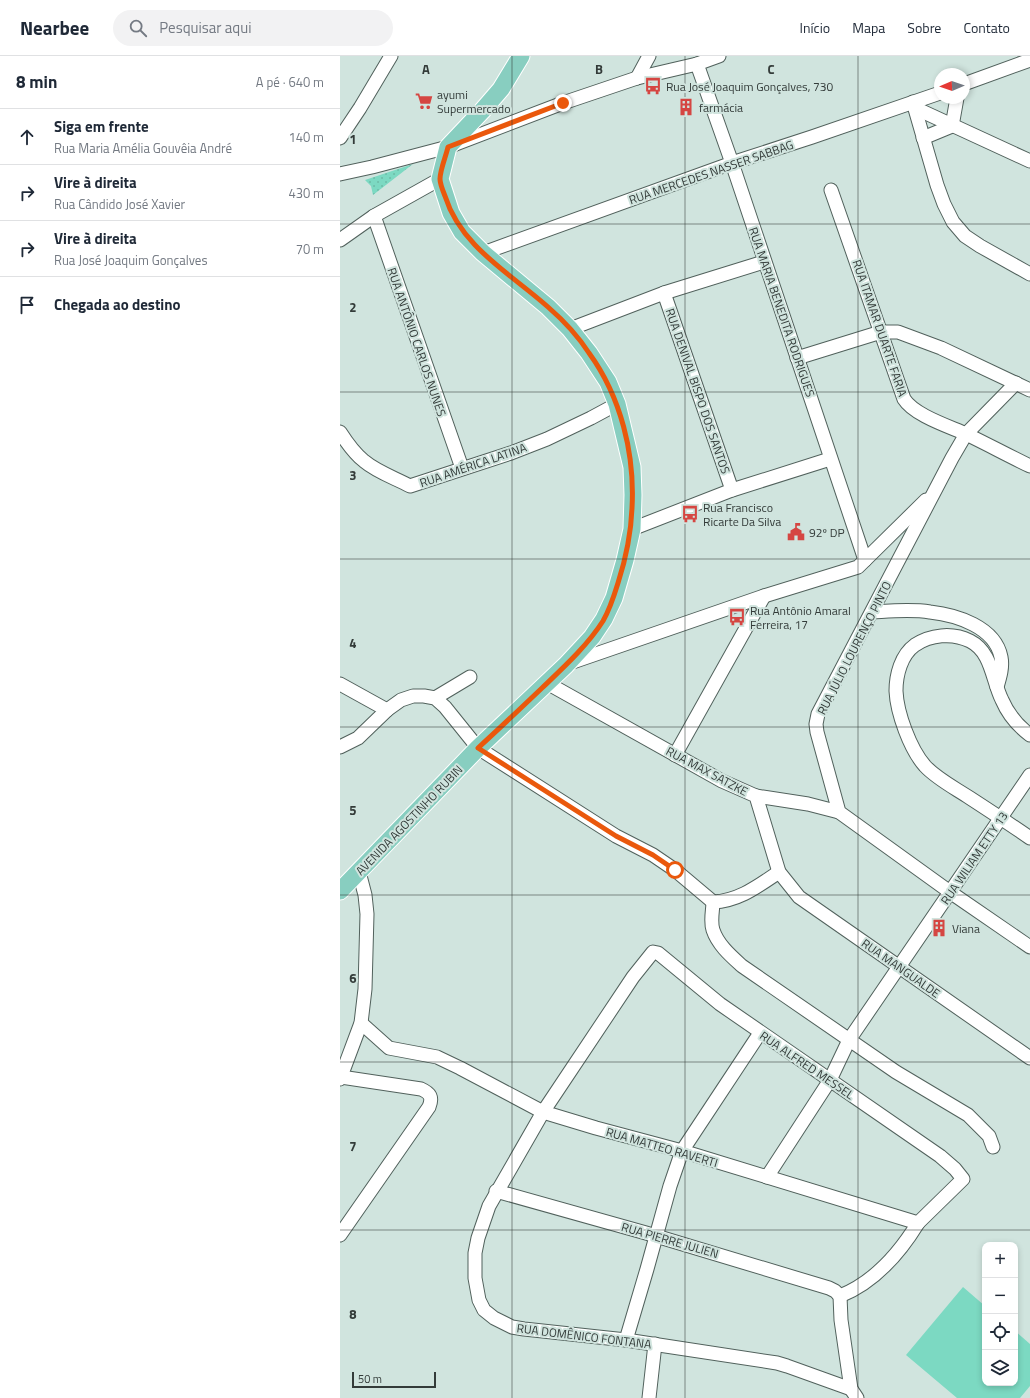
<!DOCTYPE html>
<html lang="pt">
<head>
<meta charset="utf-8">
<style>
  :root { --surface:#fff; --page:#f2f2f3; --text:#1f2937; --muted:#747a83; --line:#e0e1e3 }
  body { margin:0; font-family:"Titillium Web",sans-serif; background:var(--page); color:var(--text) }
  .controls { position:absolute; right:12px; bottom:12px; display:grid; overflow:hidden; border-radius:8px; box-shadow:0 2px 6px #0003 }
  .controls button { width:36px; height:36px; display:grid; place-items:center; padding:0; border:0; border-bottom:1px solid var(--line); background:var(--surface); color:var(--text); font:20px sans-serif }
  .compass { position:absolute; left:594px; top:12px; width:36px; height:36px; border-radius:50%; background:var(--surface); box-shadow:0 2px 6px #0003; rotate:268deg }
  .scale { position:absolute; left:12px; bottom:10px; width:84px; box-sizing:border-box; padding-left:4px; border:2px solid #333b39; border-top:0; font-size:11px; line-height:14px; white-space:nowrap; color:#333b39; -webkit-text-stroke:3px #d0e4de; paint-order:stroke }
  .stop { position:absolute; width:12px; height:12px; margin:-9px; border:3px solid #ea580c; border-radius:50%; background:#fff }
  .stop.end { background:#ea580c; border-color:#fff; box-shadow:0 1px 4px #0008 }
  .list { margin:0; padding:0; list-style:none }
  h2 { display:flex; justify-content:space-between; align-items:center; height:52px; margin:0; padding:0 16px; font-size:17px }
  h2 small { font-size:13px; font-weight:400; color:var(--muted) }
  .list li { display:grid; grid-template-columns:26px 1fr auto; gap:12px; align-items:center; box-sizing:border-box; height:56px; padding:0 16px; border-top:1px solid var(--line) }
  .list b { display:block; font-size:15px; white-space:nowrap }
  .list p { margin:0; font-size:13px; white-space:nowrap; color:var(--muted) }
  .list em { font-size:13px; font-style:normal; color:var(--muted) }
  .icon { flex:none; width:22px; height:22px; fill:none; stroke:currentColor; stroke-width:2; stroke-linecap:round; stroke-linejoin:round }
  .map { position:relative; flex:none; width:690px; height:1342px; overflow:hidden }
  header { display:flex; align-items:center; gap:24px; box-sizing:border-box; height:56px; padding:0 20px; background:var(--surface); border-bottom:1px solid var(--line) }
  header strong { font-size:19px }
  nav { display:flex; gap:22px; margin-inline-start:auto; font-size:14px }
  .search { width:280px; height:36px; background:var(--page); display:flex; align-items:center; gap:10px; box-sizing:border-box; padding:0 14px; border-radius:22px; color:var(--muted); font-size:15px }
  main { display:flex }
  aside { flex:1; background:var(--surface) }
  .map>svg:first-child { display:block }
  .green { fill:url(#green-dots) }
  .pitch { fill:#7cd9c2 }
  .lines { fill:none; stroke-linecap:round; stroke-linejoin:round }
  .minor-casing { stroke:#51615c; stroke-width:15 }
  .major-casing { stroke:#fff; stroke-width:19 }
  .minor { stroke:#fff; stroke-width:13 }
  .major { stroke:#88cec0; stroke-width:17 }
  .route { stroke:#ea580c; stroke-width:5 }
  .grid { fill:none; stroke:#333b39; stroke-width:1; stroke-opacity:0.55 }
  .labels { text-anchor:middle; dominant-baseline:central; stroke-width:4; stroke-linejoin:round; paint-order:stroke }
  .poi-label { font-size:12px; fill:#333b39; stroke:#d0e4de; text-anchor:start }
  .street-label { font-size:12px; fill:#333b39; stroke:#d0e4de }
  .grid-label { font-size:13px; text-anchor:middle; font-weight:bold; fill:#333b39; stroke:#d0e4de; stroke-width:4; stroke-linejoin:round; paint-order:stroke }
</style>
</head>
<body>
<header>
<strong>Nearbee</strong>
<div class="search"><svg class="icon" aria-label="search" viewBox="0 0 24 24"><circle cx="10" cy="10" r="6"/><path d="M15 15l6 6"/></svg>Pesquisar aqui</div>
<nav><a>Início</a><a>Mapa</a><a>Sobre</a><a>Contato</a></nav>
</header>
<main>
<aside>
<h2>8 min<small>A pé · 640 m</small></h2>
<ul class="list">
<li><svg class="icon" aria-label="ahead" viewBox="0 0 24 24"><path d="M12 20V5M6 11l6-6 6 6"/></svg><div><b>Siga em frente</b><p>Rua Maria Amélia Gouvêia André</p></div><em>140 m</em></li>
<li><svg class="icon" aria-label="right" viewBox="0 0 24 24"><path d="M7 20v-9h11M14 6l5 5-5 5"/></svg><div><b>Vire à direita</b><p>Rua Cândido José Xavier</p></div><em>430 m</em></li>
<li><svg class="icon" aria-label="right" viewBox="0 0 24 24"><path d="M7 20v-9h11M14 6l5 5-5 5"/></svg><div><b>Vire à direita</b><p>Rua José Joaquim Gonçalves</p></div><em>70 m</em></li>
<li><svg class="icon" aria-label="arrive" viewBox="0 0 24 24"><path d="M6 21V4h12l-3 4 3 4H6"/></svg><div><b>Chegada ao destino</b></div></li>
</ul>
</aside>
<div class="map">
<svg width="690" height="1342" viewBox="0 0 690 1342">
  <defs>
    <pattern id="green-dots" width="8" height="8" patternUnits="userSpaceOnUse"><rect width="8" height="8" fill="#7cd9c2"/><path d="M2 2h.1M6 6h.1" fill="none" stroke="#6cbba7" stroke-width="1.8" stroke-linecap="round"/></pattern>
  </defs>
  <rect width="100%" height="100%" fill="#d0e4de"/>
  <polygon class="green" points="73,108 33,139 31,130 25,124"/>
  <polygon class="pitch" points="623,1231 645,1250 645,1327 675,1327 675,1275 690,1288 690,1330 680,1342 617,1342 566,1299"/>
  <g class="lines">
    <g class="minor-casing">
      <g id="minor">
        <polyline points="357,8 392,107 525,504"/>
        <polyline points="297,22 309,0"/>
        <polyline points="624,28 690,4"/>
        <polyline points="573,46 597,129 604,148 613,166 625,180 640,190 690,218"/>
        <polyline points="575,52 690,105"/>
        <polyline points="0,82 20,52 51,0"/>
        <polyline points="583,82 612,70 617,42"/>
        <polyline points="0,118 32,111 108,91 223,47 297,22 357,8 379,0"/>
        <path d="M491,134L564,343C574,359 608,370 626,378C647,388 669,400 690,410"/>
        <polyline points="34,160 122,412"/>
        <polyline points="0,184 34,160 100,123"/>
        <polyline points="143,197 392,107 472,81 600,37"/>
        <polyline points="324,237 392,434"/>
        <polyline points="230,273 324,237 424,206"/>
        <polyline points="457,302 541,276 558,276 601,292 690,334"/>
        <polyline points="676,327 626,378 612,402 478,658 476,668 477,676 499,756 610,836 690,891"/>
        <path d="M0,376C7,387 14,397 24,405C37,416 55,422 70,430L171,397L207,383L251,362L277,348"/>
        <polyline points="292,473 392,434 490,403"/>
        <path d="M532,556C551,555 571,553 590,556C617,559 655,571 661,601C663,611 660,621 657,631"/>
        <polyline points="227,608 424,540 518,511 586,444"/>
        <polyline points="207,627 382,725 416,740 439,816 459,841 690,1002"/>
        <polyline points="0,628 47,654"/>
        <polyline points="95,642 130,621"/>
        <path d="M690,679C678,670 668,658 662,644C652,624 652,596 630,585C612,576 590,579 575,589C561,599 556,619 556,635C557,657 570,693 585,710C597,723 615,732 630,742C650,755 670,768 690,782"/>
        <polyline points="0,691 18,682 47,654 61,644 73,640 84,640 95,642 105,651 138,692 276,780 313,799 335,814 373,846"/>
        <polyline points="335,699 424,540"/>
        <polyline points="416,740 468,748 499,756"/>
        <path d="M373,846C373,854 370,865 373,874C378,889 391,900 402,910L556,1016L628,1059L649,1080L653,1091"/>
        <path d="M373,846C399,845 418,830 439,816"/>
        <polyline points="21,967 49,992 97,1001 120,1012 203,1056 256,1072 342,1095 578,1167 623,1123 615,1113 600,1100 380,948 318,897 313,896 293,921 203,1056 149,1150 138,1182 135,1197 135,1222 139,1244 144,1254 154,1262 172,1271 184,1273 286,1284 437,1307 447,1310 511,1333"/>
        <polyline points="0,1023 21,967 25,933 27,858 25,839 19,816"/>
        <polyline points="427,1121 490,1024 509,984 690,719"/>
        <polyline points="156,1135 306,1177 489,1232 495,1235 500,1240"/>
        <path d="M0,1179L89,1051C93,1041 90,1037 81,1033L1,1021"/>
        <path d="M500,1240C535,1226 559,1198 578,1167"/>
        <polyline points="500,1240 501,1264 511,1333 517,1342"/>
        <polyline points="286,1284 307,1213 330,1130 342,1095 420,977"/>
        <polyline points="309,1342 315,1288"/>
      </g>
    </g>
    <g class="major-casing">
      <polyline id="major" points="0,835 138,692 226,609 252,581 264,563 274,542 285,504 292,473 293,439 292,411 277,348 268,326 249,297 230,273 208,251 143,197 122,176 111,157 100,123 108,91 142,55 161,33 181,0"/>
    </g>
    <use href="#minor" class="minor"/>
    <use href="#major" class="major"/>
  </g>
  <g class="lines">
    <path class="route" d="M223,47L108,91C106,100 100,114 100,123C100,128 103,135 105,140C121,191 170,217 208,251C223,264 238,280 249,297C281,341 295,398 292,452C291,478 286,502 278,527C274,540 270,553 263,565C247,590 224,611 202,632C181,652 160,672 138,692L276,780L313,799L335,814"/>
  </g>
  <path class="grid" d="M172,0V1342M345,0V1342M518,0V1342M0,168H690M0,336H690M0,503H690M0,671H690M0,839H690M0,1006H690M0,1174H690"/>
  <defs>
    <g id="bus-bare" transform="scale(1.38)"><path d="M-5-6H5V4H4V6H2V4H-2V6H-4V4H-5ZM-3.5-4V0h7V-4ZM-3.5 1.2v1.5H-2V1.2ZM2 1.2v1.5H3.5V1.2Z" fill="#d54642" stroke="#d0e4de" stroke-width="2.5" paint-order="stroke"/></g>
    <g id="supermarket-bare" transform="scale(1.38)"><path d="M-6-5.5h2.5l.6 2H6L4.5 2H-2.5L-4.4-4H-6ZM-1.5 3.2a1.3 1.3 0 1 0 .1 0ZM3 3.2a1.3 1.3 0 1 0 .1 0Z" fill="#d54642" stroke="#d0e4de" stroke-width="2.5" paint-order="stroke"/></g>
    <g id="building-bare" transform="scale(1.38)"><path d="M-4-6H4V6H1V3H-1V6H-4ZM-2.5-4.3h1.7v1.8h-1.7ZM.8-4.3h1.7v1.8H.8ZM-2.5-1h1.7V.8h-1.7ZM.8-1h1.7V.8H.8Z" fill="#d54642" stroke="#d0e4de" stroke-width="2.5" paint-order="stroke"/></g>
    <g id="civic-bare" transform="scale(1.38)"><path d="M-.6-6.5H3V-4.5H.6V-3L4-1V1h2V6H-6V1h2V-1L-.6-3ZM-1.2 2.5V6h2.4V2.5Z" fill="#d54642" stroke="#d0e4de" stroke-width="2.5" paint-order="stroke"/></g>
  </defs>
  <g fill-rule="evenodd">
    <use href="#bus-bare" x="313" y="30"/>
    <use href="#supermarket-bare" x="84" y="45"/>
    <use href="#building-bare" x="346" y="51"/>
    <use href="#bus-bare" x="350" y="458"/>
    <use href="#civic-bare" x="456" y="476"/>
    <use href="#bus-bare" x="397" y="561"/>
    <use href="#building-bare" x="599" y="872"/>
  </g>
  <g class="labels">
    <g class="poi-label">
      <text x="326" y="30">Rua José Joaquim Gonçalves, 730</text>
      <text x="97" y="38">ayumi<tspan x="97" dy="14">Supermercado</tspan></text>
      <text x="359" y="51">farmácia</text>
      <text x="363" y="451">Rua Francisco<tspan x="363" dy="14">Ricarte Da Silva</tspan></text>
      <text x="469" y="476">92º DP</text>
      <text x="410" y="554">Rua Antônio Amaral<tspan x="410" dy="14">Ferreira, 17</tspan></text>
      <text x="612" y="872">Viana</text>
    </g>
    <g class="street-label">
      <text transform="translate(371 116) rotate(-19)">RUA MERCEDES NASSER SABBAG</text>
      <text transform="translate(442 256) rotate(71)">RUA MARIA BENEDITA RODRIGUES</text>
      <text transform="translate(540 272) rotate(71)">RUA ITAMAR DUARTE FARIA</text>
      <text transform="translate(77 286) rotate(71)">RUA ANTÔNIO CARLOS NUNES</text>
      <text transform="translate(358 335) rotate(71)">RUA DENIVAL BISPO DOS SANTOS</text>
      <text transform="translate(133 409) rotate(-19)">RUA AMÉRICA LATINA</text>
      <text transform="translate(514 592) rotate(-63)">RUA JÚLIO LOURENÇO PINTO</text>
      <text transform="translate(367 715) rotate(28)">RUA MAX SATZKE</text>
      <text transform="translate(69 764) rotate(-46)">AVENIDA AGOSTINHO RUBIN</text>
      <text transform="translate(634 802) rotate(-56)">RUA WILIAM ETTY 13</text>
      <text transform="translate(561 912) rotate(35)">RUA MANGUALDE</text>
      <text transform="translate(467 1009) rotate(34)">RUA ALFRED MESSEL</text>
      <text transform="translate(322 1091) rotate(16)">RUA MATTEO RAVERTI</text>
      <text transform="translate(330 1184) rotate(16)">RUA PIERRE JULIEN</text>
      <text transform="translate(244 1280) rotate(7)">RUA DOMÊNICO FONTANA</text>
    </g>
  </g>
  <g class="grid-label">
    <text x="86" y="18">A</text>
    <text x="259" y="18">B</text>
    <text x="431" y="18">C</text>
    <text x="13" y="88">1</text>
    <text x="13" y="256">2</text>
    <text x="13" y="424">3</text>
    <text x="13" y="592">4</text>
    <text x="13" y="759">5</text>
    <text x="13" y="927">6</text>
    <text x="13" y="1095">7</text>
    <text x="13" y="1263">8</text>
  </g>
</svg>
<div class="controls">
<button>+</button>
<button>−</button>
<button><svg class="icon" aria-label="locate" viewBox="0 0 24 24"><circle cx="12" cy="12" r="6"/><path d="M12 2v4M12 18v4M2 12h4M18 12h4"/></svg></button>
<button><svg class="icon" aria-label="layers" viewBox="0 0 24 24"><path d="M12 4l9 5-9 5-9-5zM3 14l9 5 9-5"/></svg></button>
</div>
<svg class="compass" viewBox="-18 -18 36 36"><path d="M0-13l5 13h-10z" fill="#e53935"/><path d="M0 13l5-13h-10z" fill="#747a83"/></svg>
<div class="scale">50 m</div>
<div class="stop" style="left:335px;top:814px"></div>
<div class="stop end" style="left:223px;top:47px"></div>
</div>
</main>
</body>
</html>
